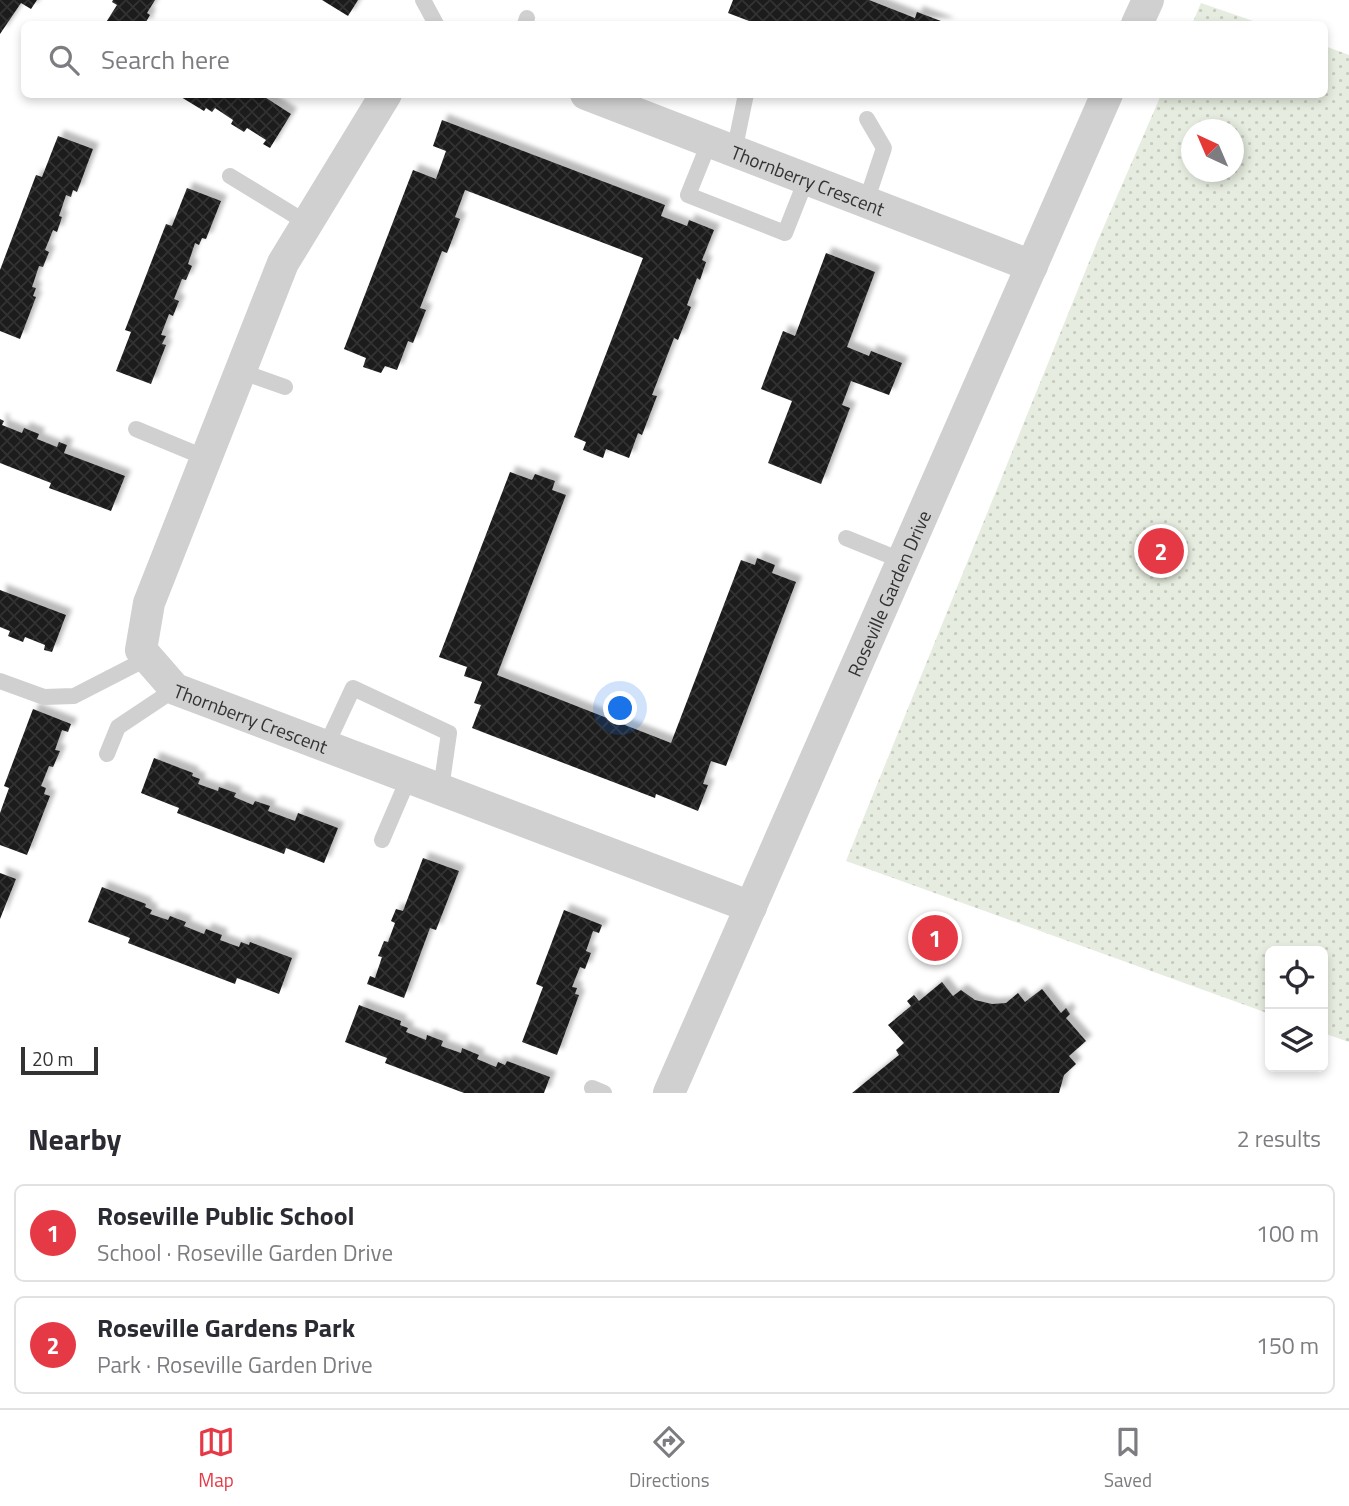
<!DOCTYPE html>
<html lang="en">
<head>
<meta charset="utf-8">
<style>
  :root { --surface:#fff; --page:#f2f2f3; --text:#2b2b33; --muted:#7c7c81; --line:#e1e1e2; --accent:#e63946 }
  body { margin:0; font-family:"Titillium Web",sans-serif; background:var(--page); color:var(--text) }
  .controls { position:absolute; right:21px; bottom:21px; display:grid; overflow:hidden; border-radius:10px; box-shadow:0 4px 10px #0003 }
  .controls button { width:63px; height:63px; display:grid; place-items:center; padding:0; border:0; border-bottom:2px solid var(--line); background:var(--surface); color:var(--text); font:35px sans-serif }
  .compass { position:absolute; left:1181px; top:119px; width:63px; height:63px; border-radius:50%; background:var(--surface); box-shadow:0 4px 10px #0003; rotate:316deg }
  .scale { position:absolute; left:21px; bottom:18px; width:77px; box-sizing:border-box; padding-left:7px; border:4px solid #333; border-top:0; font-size:19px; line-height:24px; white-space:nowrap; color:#333; -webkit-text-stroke:5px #fff; paint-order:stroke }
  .you { position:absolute; left:621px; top:709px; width:24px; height:24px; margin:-18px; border:5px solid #fff; border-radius:50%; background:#1a73e8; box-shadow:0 0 0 10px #1a73e833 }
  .badge { display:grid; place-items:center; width:46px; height:46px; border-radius:50%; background:var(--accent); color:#fff; font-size:23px; font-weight:700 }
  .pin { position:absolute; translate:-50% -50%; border:4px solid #fff; box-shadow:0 2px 7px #0006 }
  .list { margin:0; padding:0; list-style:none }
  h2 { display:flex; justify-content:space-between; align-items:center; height:91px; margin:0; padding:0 28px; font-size:30px }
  h2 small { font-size:23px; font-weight:400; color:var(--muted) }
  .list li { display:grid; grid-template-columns:46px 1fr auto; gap:21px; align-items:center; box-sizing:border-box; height:98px; margin:0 14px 14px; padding:0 14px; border:2px solid var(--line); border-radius:10px }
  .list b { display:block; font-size:26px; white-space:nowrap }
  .list p { margin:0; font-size:23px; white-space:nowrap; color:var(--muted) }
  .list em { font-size:23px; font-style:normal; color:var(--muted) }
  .icon { flex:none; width:38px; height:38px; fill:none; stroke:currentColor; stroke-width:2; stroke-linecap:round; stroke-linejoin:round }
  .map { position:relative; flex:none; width:1349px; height:1093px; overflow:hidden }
  .search { position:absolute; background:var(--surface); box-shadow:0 4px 10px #0003; left:21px; right:21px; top:21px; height:77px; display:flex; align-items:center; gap:18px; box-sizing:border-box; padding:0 24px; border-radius:10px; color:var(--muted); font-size:26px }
  .sheet { height:315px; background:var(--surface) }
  nav { display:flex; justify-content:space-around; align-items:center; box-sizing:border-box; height:98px; border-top:2px solid var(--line); background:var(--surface); font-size:19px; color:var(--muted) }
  nav a { display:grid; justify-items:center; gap:4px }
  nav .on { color:var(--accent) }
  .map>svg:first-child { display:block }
  .green { fill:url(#green-dots); fill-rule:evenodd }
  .building { fill:url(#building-cross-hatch); filter:url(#shadow) }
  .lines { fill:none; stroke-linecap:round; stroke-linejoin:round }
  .service { stroke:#d0d0d0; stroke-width:16 }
  .minor { stroke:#d0d0d0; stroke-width:32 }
  .labels { text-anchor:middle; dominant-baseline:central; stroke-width:7; stroke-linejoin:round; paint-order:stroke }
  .street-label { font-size:19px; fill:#333; stroke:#fff }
</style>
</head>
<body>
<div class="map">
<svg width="1349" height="1093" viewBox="0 0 1349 1093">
  <defs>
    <pattern id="green-dots" width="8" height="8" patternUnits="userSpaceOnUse" patternTransform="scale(1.75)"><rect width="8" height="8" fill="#e6ecdf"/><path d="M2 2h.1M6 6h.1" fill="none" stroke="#c6cbc0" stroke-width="1.8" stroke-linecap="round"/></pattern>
    <pattern id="building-cross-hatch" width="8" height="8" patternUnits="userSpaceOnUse" patternTransform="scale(1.75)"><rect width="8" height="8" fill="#1a1a1a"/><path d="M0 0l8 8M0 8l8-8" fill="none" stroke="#333"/></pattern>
    <filter id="shadow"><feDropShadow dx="6" dy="-6" stdDeviation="2" flood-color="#0004"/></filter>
  </defs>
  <rect width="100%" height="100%" fill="#fff"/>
  <g class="green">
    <polygon points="1201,3 1262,24 1192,24"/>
    <path d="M1325,46L1349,55V1042L1323,1033V951H1270V1014L846,861L1098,240L1161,95L1324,94ZM1192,130H1234V172H1192Z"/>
  </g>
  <g class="building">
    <polygon points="0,0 37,0 31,9 21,3 0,34"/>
    <polygon points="113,0 155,0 147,13 150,15 146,22 149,24 105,24 117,5 112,2"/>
    <polygon points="322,0 358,0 348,16"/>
    <polygon points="733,0 869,0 915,18 917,12 949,24 757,24 728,13"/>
    <polygon points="176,94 260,94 291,114 270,148 263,144 266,140 247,128 244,132 231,124 233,120 215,108 212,112 206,108 204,111"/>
    <polygon points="442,120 665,205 661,216 687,226 689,220 714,230 702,260 706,262 700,280 697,278 687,305 691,307 678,340 674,338 652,395 657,396 642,435 638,433 629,458 606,449 603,458 583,450 586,442 574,437 643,258 465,190 455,217 460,219 447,253 442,251 420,308 426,310 413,343 408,341 397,370 385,366 381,373 363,367 366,358 344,349 413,170 436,179 446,151 433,146"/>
    <polygon points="58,136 93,149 77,192 73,190 71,197 66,195 59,216 62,217 57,232 53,230 45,250 49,252 43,267 39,266 32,287 36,288 33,296 36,297 20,339 0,331 0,270 36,175 42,177"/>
    <polygon points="187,188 221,201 206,239 202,238 199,245 195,243 188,264 192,266 186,280 182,279 174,299 179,301 173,316 169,314 161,335 166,336 162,344 166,345 151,384 116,371 131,332 125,330 166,224 172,226"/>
    <polygon points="826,253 875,272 847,347 869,356 871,351 902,363 889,395 851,381 842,405 850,408 821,484 768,463 792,401 761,389 783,331 795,336"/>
    <polygon points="0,419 4,421 2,425 22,433 24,428 39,434 37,439 57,447 59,442 67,445 64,453 125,476 111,511 49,488 51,483 0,463"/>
    <polygon points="510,472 532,480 535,474 555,481 552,490 566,495 497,675 671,743 741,560 755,565 757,558 775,565 772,573 796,582 726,766 711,761 703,784 708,785 698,811 656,794 655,798 472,728 481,705 474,703 482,682 464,676 467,667 439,657"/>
    <polygon points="0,590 66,615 52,652 44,650 45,645 25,637 23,642 8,636 10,631 0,627"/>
    <polygon points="33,709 71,724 68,732 62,730 55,750 60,751 53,767 49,766 41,786 46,788 44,794 50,796 27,855 0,845 0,813 9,788 4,786"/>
    <polygon points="154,758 193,773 192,776 200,779 198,784 218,791 219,787 236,793 234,797 253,805 255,801 270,806 268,811 295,821 298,813 338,828 324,863 286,848 284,854 177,813 179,808 141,793"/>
    <polygon points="423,858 459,871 436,930 430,928 404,998 367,984 370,976 375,978 382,957 378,956 384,941 388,942 395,923 391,921 396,909 403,911"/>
    <polygon points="0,873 16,879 0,919"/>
    <polygon points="102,887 146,904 145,907 152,910 150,914 168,920 170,916 186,922 184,926 204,934 206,929 222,935 220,940 239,947 241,942 249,945 250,942 292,958 279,994 237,978 235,984 128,943 130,938 88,922"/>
    <polygon points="564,910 602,925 599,933 593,931 586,951 591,953 585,969 580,967 572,987 577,988 575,994 579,995 557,1055 522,1042 543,987 536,984"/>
    <polygon points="942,982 953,996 961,990 975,1000 992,1004 1006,1003 1018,993 1025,1002 1042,989 1061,1013 1066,1008 1070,1014 1066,1018 1086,1041 1069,1056 1076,1064 1064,1075 1059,1093 852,1093 899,1055 896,1050 904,1043 888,1025 911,1006 907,1001 914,995 919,1001"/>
    <polygon points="359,1005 401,1021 400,1025 408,1028 406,1032 426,1040 427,1035 443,1041 441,1046 461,1053 462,1048 479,1055 477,1059 496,1067 498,1062 505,1065 507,1061 550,1077 544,1093 464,1093 385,1063 387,1058 345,1042"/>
  </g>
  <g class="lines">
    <g class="service">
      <polyline points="423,0 436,24"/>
      <polyline points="525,24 527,18"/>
      <polyline points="709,143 688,195 785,233 806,180"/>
      <polyline points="734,152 746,94"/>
      <polyline points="230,176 307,223"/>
      <polyline points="866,202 884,148 867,119"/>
      <polyline points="240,371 285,387"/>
      <polyline points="136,429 206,458"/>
      <polyline points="846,538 903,561"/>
      <polyline points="0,681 44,697 74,696 148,658"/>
      <polyline points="326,746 353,688 449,733 441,789"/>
      <polyline points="107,754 118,727 175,689"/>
      <polyline points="382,840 409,777"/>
      <polyline points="592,1088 604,1093"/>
    </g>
    <g class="minor">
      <polyline points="1137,24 1148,0"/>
      <path id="s1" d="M386,94L283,263L149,603L141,650L175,689L751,907"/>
      <path id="s2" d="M586,94L1032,266"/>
      <path id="s3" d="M669,1093L1107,94"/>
    </g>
  </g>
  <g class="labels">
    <g class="street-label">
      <text stroke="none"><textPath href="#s2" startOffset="238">Thornberry Crescent</textPath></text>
      <text stroke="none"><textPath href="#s3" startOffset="546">Roseville Garden Drive</textPath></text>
      <text stroke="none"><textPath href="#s1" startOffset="744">Thornberry Crescent</textPath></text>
    </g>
  </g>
</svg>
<div class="controls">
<button><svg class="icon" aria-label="locate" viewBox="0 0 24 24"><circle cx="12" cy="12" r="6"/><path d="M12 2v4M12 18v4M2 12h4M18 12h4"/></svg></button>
<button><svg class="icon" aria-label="layers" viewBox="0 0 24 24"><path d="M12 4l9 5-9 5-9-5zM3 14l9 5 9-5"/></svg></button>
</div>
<svg class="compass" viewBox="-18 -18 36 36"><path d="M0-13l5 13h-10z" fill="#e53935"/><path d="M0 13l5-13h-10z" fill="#7c7c81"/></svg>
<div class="scale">20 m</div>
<div class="you"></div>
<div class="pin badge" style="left:935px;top:938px">1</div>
<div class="pin badge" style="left:1161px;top:551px">2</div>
<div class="search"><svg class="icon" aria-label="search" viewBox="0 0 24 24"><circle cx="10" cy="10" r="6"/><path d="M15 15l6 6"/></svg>Search here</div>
</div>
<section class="sheet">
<h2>Nearby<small>2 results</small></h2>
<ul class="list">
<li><span class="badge">1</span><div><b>Roseville Public School</b><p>School · Roseville Garden Drive</p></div><em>100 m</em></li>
<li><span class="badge">2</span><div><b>Roseville Gardens Park</b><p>Park · Roseville Garden Drive</p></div><em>150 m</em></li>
</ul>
</section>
<nav>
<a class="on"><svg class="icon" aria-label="map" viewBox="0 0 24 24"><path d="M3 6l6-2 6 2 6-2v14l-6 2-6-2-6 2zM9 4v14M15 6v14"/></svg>Map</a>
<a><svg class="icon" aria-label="directions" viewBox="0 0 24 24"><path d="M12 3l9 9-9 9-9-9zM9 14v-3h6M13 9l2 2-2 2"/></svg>Directions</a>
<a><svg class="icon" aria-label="saved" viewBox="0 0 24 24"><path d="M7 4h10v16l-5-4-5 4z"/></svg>Saved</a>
</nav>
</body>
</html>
